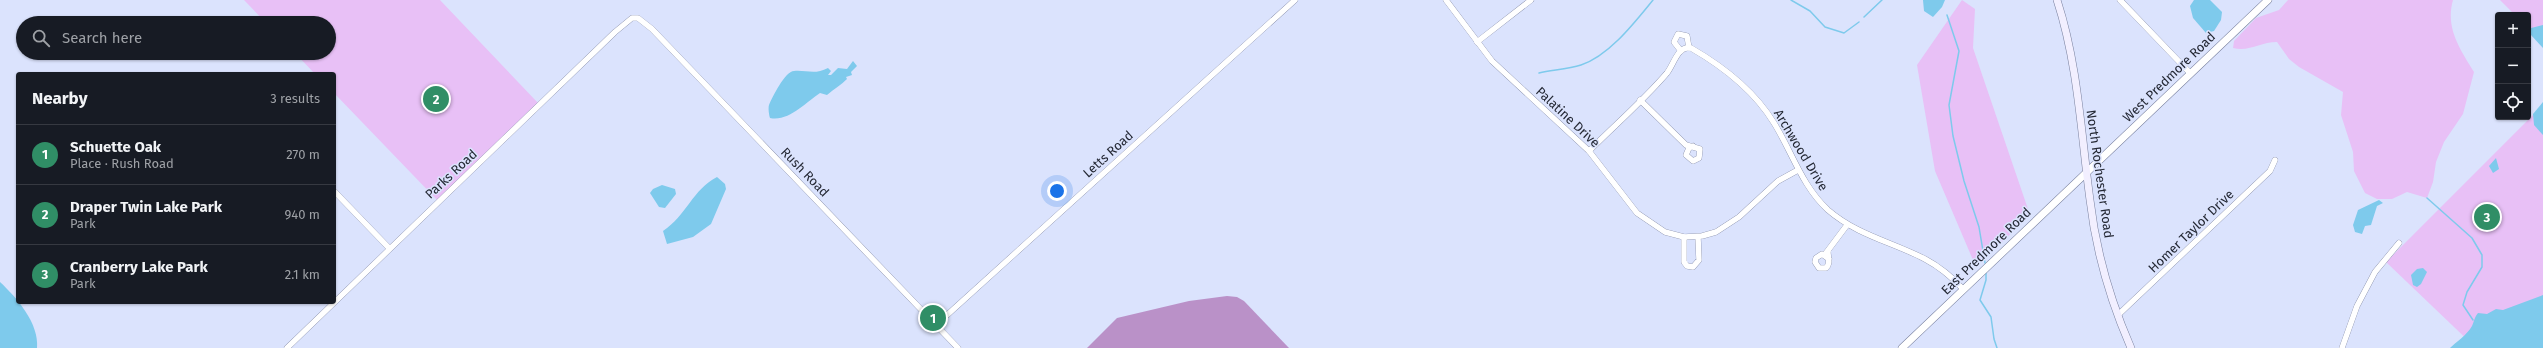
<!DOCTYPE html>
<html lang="en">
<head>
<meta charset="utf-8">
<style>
  :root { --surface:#171b24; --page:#242831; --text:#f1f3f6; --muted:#9ea1a6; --line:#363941; --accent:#308e66 }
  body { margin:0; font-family:"Fira Sans",sans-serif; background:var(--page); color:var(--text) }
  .controls { position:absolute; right:12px; top:12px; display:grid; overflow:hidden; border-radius:4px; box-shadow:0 1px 3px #0004 }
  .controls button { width:36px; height:36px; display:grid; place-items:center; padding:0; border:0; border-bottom:1px solid var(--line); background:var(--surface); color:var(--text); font:20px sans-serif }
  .you { position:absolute; left:1057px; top:191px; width:14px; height:14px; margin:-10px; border:3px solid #fff; border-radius:50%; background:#1a73e8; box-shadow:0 0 0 6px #1a73e833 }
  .badge { display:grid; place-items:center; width:26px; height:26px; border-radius:50%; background:var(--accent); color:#fff; font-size:13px; font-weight:700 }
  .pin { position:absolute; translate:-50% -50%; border:2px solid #fff; box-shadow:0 1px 4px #0006 }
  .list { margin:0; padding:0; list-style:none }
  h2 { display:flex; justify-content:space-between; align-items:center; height:52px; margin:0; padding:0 16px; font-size:17px }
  h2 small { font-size:13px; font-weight:400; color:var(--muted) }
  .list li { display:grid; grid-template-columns:26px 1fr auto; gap:12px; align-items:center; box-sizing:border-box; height:60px; padding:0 16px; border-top:1px solid var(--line) }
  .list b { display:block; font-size:15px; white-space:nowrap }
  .list p { margin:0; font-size:13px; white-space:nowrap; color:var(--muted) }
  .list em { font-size:13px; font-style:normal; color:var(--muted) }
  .icon { flex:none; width:22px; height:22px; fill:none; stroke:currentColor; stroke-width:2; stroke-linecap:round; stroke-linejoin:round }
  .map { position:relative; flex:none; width:2543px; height:348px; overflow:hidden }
  .search { position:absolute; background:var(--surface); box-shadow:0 1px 3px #0004; left:16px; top:16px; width:320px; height:44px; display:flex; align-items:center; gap:10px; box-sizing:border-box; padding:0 14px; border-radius:22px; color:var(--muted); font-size:15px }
  .panel { position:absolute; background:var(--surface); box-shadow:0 1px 3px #0004; left:16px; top:72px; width:320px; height:232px; border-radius:4px }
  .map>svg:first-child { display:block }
  .green { fill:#e8c0f6 }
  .forest { fill:#ba91c8 }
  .water { fill:#7ecaec }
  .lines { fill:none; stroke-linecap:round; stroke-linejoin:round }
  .stream { stroke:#7ecaec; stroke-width:1.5 }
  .minor-casing { stroke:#777f9d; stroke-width:6 }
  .tertiary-casing { stroke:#777f9d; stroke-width:8 }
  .secondary-casing { stroke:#777f9d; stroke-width:8 }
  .minor { stroke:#fff; stroke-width:5.5 }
  .tertiary { stroke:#fff; stroke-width:7 }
  .secondary { stroke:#f2efff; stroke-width:7 }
  .labels { text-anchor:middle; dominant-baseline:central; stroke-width:3; stroke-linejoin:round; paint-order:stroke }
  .street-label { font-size:13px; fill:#242834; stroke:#dbe3fd }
</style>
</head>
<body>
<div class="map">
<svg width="2543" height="348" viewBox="0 0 2543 348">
  <rect width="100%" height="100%" fill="#dbe3fd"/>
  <g class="green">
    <polygon points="244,0 440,0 539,104 438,201 334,93 334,74 315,74 295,53 329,53 329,23 266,23"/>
    <polygon points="1962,0 1975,9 1973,48 2030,215 1976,267 1935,171 1917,65"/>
    <path d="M2288,0H2453C2445,28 2460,49 2474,72L2463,114L2444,142L2436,162L2433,182L2427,198L2407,192L2392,199H2377L2365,193L2354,171L2353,152L2341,115L2343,92L2299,67L2289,59L2277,42C2260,42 2250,52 2233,48L2234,41L2256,18L2279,10Z"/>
    <polygon points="2500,0 2543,0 2543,43 2528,28 2528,15 2515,15"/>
    <polygon points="2543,105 2543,348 2476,348 2386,262"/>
  </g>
  <polygon class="forest" points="1227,296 1237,297 1244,301 1289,348 1087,348 1117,318 1189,301"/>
  <g class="water">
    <polygon points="1923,0 1945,0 1942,7 1933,17 1924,11"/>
    <polygon points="2194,0 2210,0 2222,12 2221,20 2214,31 2206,33 2193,18 2190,6"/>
    <polygon points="2543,25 2543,48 2531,35 2531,28"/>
    <path d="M853,61L857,66L851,72L852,75L846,77L847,79C841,85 834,89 827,95L820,93C806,102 789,122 770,118C769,115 768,108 769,105C772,98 785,71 794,71C807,70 815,75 828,68L831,71L828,75H831L838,68L847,69Z"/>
    <polygon points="2543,102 2543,135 2534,125 2533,114"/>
    <polygon points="2496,158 2499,169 2493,173 2489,166"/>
    <path d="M717,177L725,184L726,189L711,224L693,237L667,244L663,231C686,216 693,189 717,177Z"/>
    <polygon points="662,185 675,189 676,194 665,208 659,207 650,193 653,189"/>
    <polygon points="2379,200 2383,203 2377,206 2371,225 2365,226 2362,234 2355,232 2353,225 2358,210"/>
    <polygon points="2423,268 2427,272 2421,284 2417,287 2413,285 2411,275 2417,269"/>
    <path d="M0,282C17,298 39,323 37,348H0Z"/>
    <path d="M2543,295V348H2450C2455,343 2468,334 2472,326C2474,322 2474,318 2478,313L2487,314L2496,309L2503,310Z"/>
  </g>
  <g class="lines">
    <g class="stream">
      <polyline points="1791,0 1810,11 1825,27 1844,33 1859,22"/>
      <polyline points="1947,15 1959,51 1949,105 1953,136 1964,181 1979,227 1985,263"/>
      <polyline points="1864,17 1882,0"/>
      <path d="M1539,73C1553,70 1568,69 1581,65C1609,56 1635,22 1653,0"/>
      <polyline points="2427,198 2472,238 2482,255 2482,267 2467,292 2463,305 2473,320"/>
      <polyline points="1986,272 1986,280 1980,300 1991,317 1994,339 1997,348"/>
    </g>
    <g class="minor-casing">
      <g id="minor">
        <polyline points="1446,0 1492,61 1589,151 1637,213 1665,232 1684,237 1702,236 1716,232 1739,217 1778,181 1798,170"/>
        <polyline points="2120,0 2190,73"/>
        <polyline points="1477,42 1531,0"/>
        <polyline points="1681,51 1674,42 1678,34 1687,36 1689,48"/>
        <polyline points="1640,100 1686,145 1700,149 1699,158 1693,161 1686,155 1689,148 1693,146"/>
        <path d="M1589,151C1615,125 1644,100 1667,73C1674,64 1678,45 1691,48C1724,67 1754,90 1774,123C1792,152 1802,186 1828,210C1857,235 1892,242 1925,259C1940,267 1952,277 1963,289"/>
        <polyline points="334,191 389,248"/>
        <polyline points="1684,237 1684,262 1687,266 1693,267 1699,260 1698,237"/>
        <path d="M1828,252C1828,258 1831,263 1826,268H1819L1815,262L1816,258L1822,254L1829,259"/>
        <polyline points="1826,253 1847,225"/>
        <polyline points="2118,315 2270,171 2275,160"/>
        <polyline points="936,325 1295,0"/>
        <polyline points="287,348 615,32 632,18 638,18 652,29 958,348"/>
        <polyline points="2342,348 2357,306 2375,272 2399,243"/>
      </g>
    </g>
    <g class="tertiary-casing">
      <polyline id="tertiary" points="1902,348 2268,0"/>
    </g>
    <g class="secondary-casing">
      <path id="secondary" d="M2057,0C2078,64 2081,133 2090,200C2096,252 2110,300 2131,348"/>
    </g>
    <use href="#minor" class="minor"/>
    <use href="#tertiary" class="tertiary"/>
    <use href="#secondary" class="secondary"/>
  </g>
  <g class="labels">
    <g class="street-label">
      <text transform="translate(2169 77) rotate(-44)">West Predmore Road</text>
      <text transform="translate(1568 117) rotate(43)">Palatine Drive</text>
      <text transform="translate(1801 150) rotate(59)">Archwood Drive</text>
      <text transform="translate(1108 154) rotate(-42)">Letts Road</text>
      <text transform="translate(805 172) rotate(46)">Rush Road</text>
      <text transform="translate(451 174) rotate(-43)">Parks Road</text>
      <text transform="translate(2100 174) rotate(82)">North Rochester Road</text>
      <text transform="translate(2191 231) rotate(-44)">Homer Taylor Drive</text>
      <text transform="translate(1986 251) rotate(-44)">East Predmore Road</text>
    </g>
  </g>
</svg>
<div class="controls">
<button>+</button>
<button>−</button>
<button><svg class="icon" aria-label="locate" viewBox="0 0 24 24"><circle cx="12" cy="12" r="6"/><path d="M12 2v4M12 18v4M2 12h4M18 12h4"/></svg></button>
</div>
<div class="you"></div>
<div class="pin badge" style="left:933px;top:318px">1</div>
<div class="pin badge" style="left:436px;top:99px">2</div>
<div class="pin badge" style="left:2487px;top:217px">3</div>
<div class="search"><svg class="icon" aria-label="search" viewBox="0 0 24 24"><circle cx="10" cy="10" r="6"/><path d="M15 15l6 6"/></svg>Search here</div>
<section class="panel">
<h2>Nearby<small>3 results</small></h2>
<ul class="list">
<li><span class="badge">1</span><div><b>Schuette Oak</b><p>Place · Rush Road</p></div><em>270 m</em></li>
<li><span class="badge">2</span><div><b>Draper Twin Lake Park</b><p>Park</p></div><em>940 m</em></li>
<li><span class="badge">3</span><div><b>Cranberry Lake Park</b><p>Park</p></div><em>2.1 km</em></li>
</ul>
</section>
</div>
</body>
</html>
